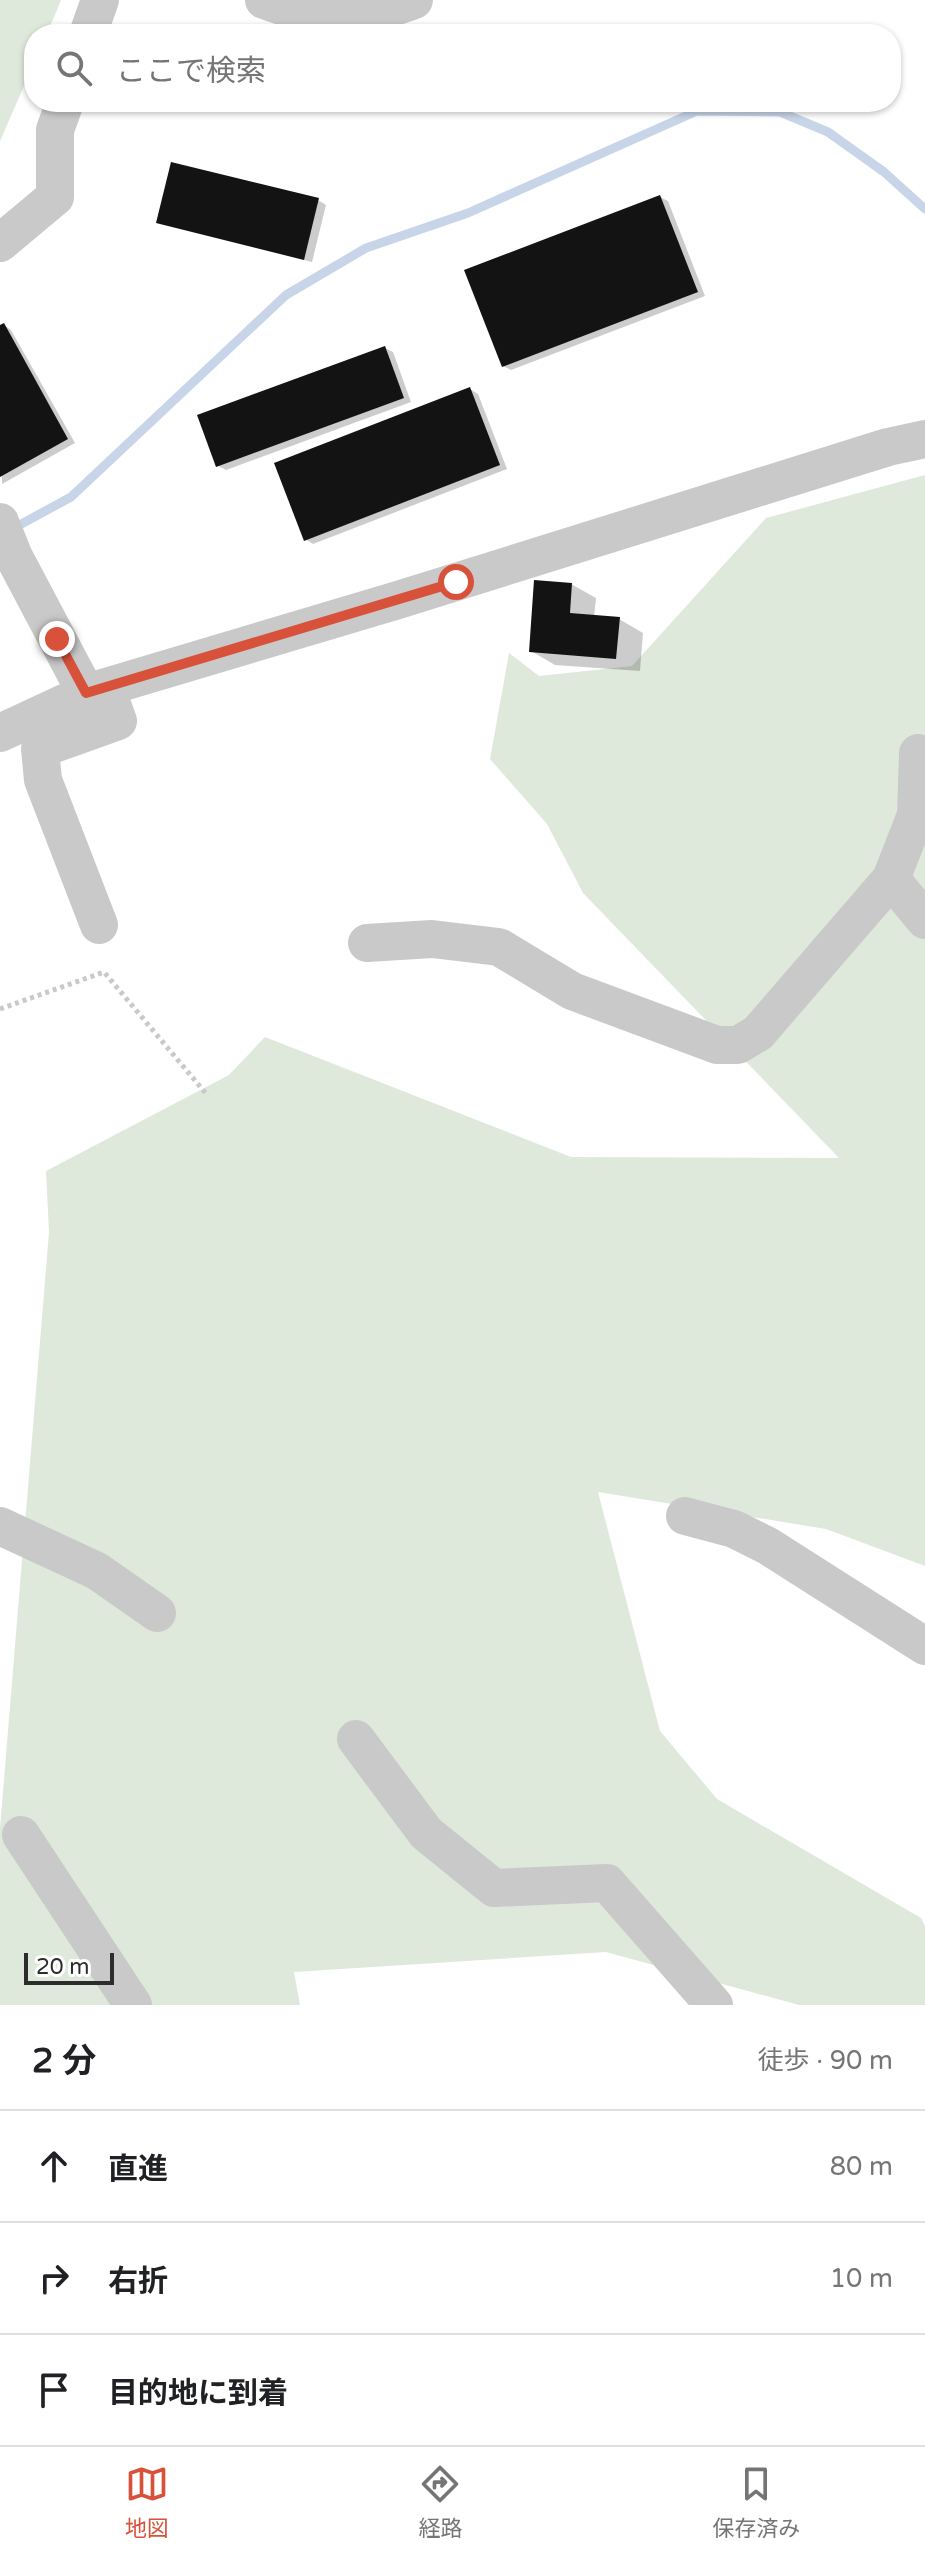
<!DOCTYPE html>
<html lang="ja">
<head>
<meta charset="utf-8">
<style>
  :root { --surface:#fff; --page:#f6f6f6; --text:#202124; --muted:#757577; --line:#e0e0e0; --accent:#d8513a }
  body { margin:0; font-family:"Varela Round","Noto Sans JP",sans-serif; background:var(--page); color:var(--text) }
  .scale { position:absolute; left:24px; bottom:20px; width:90px; box-sizing:border-box; padding-left:8px; border:4px solid #2c2c2c; border-top:0; font-size:22px; line-height:28px; white-space:nowrap; color:#2c2c2c; -webkit-text-stroke:6px #fff; paint-order:stroke }
  .stop { position:absolute; width:24px; height:24px; margin:-18px; border:6px solid #d8513a; border-radius:50%; background:#fff }
  .stop.end { background:#d8513a; border-color:#fff; box-shadow:0 2px 8px #0008 }
  .list { margin:0; padding:0; list-style:none }
  h2 { display:flex; justify-content:space-between; align-items:center; height:104px; margin:0; padding:0 32px; font-size:34px }
  h2 small { font-size:26px; font-weight:400; color:var(--muted) }
  .list li { display:grid; grid-template-columns:52px 1fr auto; gap:24px; align-items:center; box-sizing:border-box; height:112px; padding:0 32px; border-top:2px solid var(--line) }
  .list b { display:block; font-size:30px; white-space:nowrap }
  .list em { font-size:26px; font-style:normal; color:var(--muted) }
  .icon { flex:none; width:44px; height:44px; fill:none; stroke:currentColor; stroke-width:2; stroke-linecap:round; stroke-linejoin:round }
  .map { position:relative; flex:none; width:925px; height:2005px; overflow:hidden }
  .search { position:absolute; background:var(--surface); box-shadow:0 2px 6px #0004; left:24px; right:24px; top:24px; height:88px; display:flex; align-items:center; gap:20px; box-sizing:border-box; padding:0 28px; border-radius:32px; color:var(--muted); font-size:30px }
  .sheet { height:440px; background:var(--surface) }
  nav { display:flex; justify-content:space-around; align-items:center; box-sizing:border-box; height:112px; border-top:2px solid var(--line); background:var(--surface); font-size:22px; color:var(--muted) }
  nav a { display:grid; justify-items:center; gap:4px }
  nav .on { color:var(--accent) }
  .map>svg:first-child { display:block }
  .green { fill:#dfe9db }
  .shadow { fill:#0003 }
  .lines { fill:none; stroke-linecap:round; stroke-linejoin:round }
  .stream { stroke:#c8d5e8; stroke-width:9 }
  .building { fill:#131313 }
  .path { stroke:#c9c9c9; stroke-width:5; stroke-dasharray:4 4; stroke-linecap:butt }
  .minor { stroke:#c9c9c9; stroke-width:38 }
  .route { stroke:#d8513a; stroke-width:10 }
</style>
</head>
<body>
<div class="map">
<svg width="925" height="2005" viewBox="0 0 925 2005">
  <rect width="100%" height="100%" fill="#fff"/>
  <g class="green">
    <polygon points="0,0 61,0 47,34 34,34 34,63 0,141"/>
    <polygon points="925,475 925,1566 826,1529 598,1492 660,1731 717,1799 921,1918 925,1926 925,2005 799,2005 606,1952 294,1972 300,2005 0,2005 0,1828 49,1232 46,1171 229,1075 265,1037 571,1157 839,1158 583,893 547,824 490,759 509,653 539,676 632,666 766,518"/>
  </g>
  <g class="shadow">
    <polygon points="660,197 668,201 705,296 511,370 503,366"/>
    <polygon points="318,200 326,205 312,262 158,222"/>
    <polygon points="4,325 11,330 75,443 2,484 0,327"/>
    <polygon points="385,348 393,352 411,402 226,470 218,466"/>
    <polygon points="470,389 478,394 507,469 313,544 305,539"/>
    <polygon points="571,584 596,598 594,617 619,619 643,633 640,671 555,665 531,651"/>
  </g>
  <g class="lines">
    <polyline class="stream" points="14,528 71,497 286,295 366,248 468,213 697,111 780,112 828,132 884,172 925,209"/>
  </g>
  <g class="building">
    <polygon points="171,162 319,198 304,260 156,223"/>
    <polygon points="660,195 698,292 502,367 464,270"/>
    <polygon points="4,323 68,439 0,477 0,325"/>
    <polygon points="385,346 404,398 216,467 197,415"/>
    <polygon points="470,387 500,465 304,541 274,463"/>
    <polygon points="534,580 572,583 570,613 620,617 616,659 529,652"/>
  </g>
  <g class="lines">
    <polyline class="path" points="0,1009 104,972 208,1096"/>
    <g class="minor">
      <path d="M264,0C311,19 366,19 414,0"/>
      <polyline points="88,34 100,0"/>
      <polyline points="0,243 55,197 55,130 65,102"/>
      <polyline points="0,522 14,557 86,693"/>
      <polyline points="0,733 86,693 398,600 888,447 925,439"/>
      <polyline points="891,879 925,920"/>
      <polyline points="99,925 43,780 40,749 118,721 106,688"/>
      <polyline points="367,943 432,939 499,947 572,991 717,1045 738,1045 758,1033 891,879 916,815 918,753"/>
      <polyline points="685,1516 734,1529 768,1546 925,1646"/>
      <polyline points="0,1526 97,1571 157,1613"/>
      <polyline points="356,1739 426,1833 494,1888 607,1883 714,2005"/>
      <polyline points="21,1835 133,2005"/>
    </g>
  </g>
  <g class="lines">
    <polyline class="route" points="57,639 86,693 456,582"/>
  </g>
</svg>
<div class="scale">20 m</div>
<div class="stop" style="left:456px;top:582px"></div>
<div class="stop end" style="left:57px;top:639px"></div>
<div class="search"><svg class="icon" aria-label="search" viewBox="0 0 24 24"><circle cx="10" cy="10" r="6"/><path d="M15 15l6 6"/></svg>ここで検索</div>
</div>
<section class="sheet">
<h2>2 分<small>徒歩 · 90 m</small></h2>
<ul class="list">
<li><svg class="icon" aria-label="ahead" viewBox="0 0 24 24"><path d="M12 20V5M6 11l6-6 6 6"/></svg><div><b>直進</b></div><em>80 m</em></li>
<li><svg class="icon" aria-label="right" viewBox="0 0 24 24"><path d="M7 20v-9h11M14 6l5 5-5 5"/></svg><div><b>右折</b></div><em>10 m</em></li>
<li><svg class="icon" aria-label="arrive" viewBox="0 0 24 24"><path d="M6 21V4h12l-3 4 3 4H6"/></svg><div><b>目的地に到着</b></div></li>
</ul>
</section>
<nav>
<a class="on"><svg class="icon" aria-label="map" viewBox="0 0 24 24"><path d="M3 6l6-2 6 2 6-2v14l-6 2-6-2-6 2zM9 4v14M15 6v14"/></svg>地図</a>
<a><svg class="icon" aria-label="directions" viewBox="0 0 24 24"><path d="M12 3l9 9-9 9-9-9zM9 14v-3h6M13 9l2 2-2 2"/></svg>経路</a>
<a><svg class="icon" aria-label="saved" viewBox="0 0 24 24"><path d="M7 4h10v16l-5-4-5 4z"/></svg>保存済み</a>
</nav>
</body>
</html>
